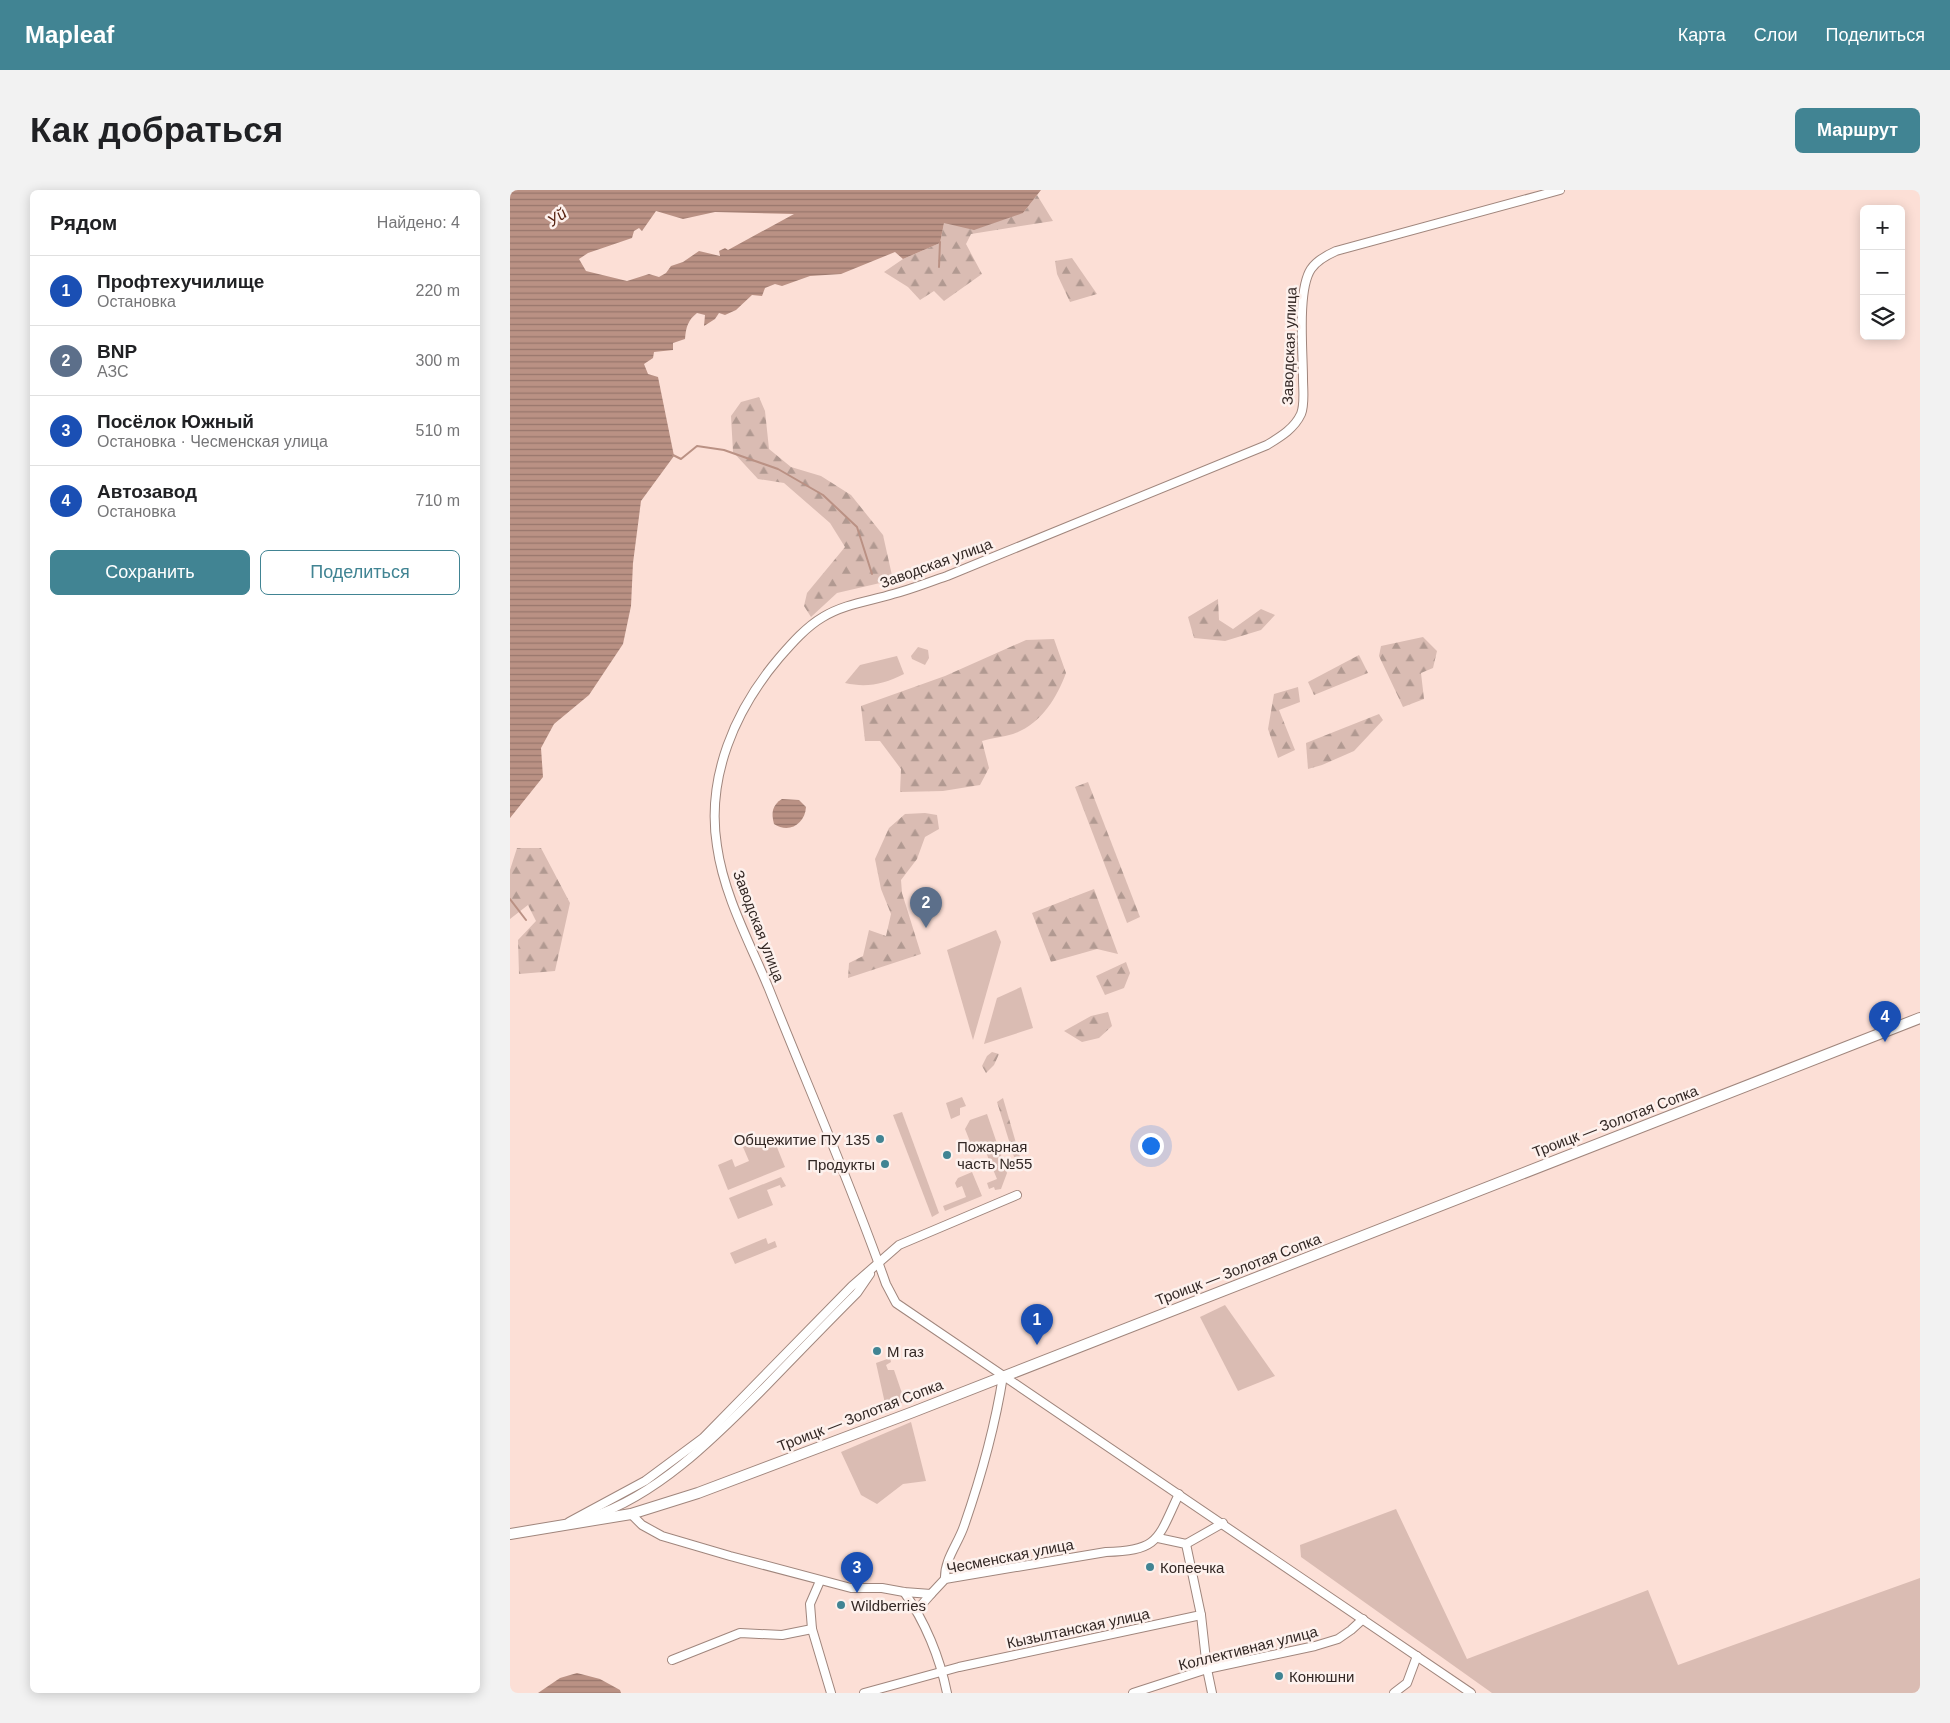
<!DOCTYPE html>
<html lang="ru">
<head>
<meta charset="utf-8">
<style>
  :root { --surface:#fff; --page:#f2f2f2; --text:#202124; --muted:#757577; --line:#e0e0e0; --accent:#418493 }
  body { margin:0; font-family:Helvetica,sans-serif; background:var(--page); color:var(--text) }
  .controls { position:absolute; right:15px; top:15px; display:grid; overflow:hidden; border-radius:8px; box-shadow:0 2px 12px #0003 }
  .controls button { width:45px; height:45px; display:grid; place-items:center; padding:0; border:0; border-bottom:1px solid var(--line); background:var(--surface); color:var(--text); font:25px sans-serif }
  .you { position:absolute; left:640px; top:955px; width:18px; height:18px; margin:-12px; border:4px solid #fff; border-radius:50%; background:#1a73e8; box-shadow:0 0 0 8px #1a73e833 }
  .badge { display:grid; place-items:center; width:32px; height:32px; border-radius:50%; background:var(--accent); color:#fff; font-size:16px; font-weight:700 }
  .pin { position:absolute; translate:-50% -41px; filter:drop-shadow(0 1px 2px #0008) }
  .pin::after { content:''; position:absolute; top:26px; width:18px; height:15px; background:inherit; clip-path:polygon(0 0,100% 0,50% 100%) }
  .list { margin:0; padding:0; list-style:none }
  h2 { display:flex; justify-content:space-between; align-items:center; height:65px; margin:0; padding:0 20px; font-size:21px }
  h2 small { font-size:16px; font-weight:400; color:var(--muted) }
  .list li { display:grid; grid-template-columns:32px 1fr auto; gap:15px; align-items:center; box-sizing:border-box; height:70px; padding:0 20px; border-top:1px solid var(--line) }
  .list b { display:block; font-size:19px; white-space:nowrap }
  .list p { margin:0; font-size:16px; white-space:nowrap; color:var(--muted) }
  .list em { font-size:16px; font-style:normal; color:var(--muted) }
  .actions { display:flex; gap:10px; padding:15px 20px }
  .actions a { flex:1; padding:11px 0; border:1px solid var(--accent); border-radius:8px; text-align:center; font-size:18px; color:var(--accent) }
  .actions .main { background:var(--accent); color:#fff }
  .icon { flex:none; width:28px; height:28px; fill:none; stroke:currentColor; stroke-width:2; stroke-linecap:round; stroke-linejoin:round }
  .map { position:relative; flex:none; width:1410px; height:1503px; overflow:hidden; border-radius:8px }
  header { display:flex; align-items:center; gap:30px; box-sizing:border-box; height:70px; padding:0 25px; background:var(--accent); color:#fff }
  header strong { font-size:24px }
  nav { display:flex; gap:28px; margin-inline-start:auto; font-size:18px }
  .intro { display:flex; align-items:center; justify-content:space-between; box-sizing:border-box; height:120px; padding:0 30px }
  h1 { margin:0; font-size:35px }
  .button { padding:12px 22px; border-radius:8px; background:var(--accent); color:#fff; font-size:18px; font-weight:700 }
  main { display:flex; gap:30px; padding:0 30px }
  aside { flex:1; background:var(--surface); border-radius:8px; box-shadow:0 2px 12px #0003 }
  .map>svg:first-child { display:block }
  .grass { fill:#dabcb3 }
  .forest { fill:url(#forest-firs) }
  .water { fill:url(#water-rules); fill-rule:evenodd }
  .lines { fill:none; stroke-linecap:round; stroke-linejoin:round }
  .stream { stroke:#ba9184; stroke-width:2 }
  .minor-casing { stroke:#a0867d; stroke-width:10 }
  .tertiary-casing { stroke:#a0867d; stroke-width:12 }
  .minor { stroke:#fff; stroke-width:8 }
  .tertiary { stroke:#fff; stroke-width:10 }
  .poi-dot { fill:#418493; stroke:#fdf1ed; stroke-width:2 }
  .labels { text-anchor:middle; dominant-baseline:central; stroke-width:5; stroke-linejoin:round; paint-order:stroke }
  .street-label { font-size:15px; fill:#322724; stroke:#fdf1ed }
  .poi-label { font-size:15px; fill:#322724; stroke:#fdf1ed; text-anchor:start }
  .water-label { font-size:16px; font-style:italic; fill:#582412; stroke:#fdf1ed }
</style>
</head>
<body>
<header>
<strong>Mapleaf</strong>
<nav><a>Карта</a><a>Слои</a><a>Поделиться</a></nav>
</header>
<div class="intro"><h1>Как добраться</h1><a class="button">Маршрут</a></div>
<main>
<aside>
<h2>Рядом<small>Найдено: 4</small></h2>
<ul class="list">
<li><span class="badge" style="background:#1a4fb4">1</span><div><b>Профтехучилище</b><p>Остановка</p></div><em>220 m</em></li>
<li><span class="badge" style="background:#5c6f8a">2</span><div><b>BNP</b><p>АЗС</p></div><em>300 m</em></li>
<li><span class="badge" style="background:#1a4fb4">3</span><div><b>Посёлок Южный</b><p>Остановка · Чесменская улица</p></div><em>510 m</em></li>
<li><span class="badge" style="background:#1a4fb4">4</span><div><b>Автозавод</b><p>Остановка</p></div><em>710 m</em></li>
</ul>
<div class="actions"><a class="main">Сохранить</a><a>Поделиться</a></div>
</aside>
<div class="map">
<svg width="1410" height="1503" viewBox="0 0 1410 1503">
  <defs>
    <pattern id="forest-firs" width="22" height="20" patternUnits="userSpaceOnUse" patternTransform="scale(1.25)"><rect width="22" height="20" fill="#dabcb3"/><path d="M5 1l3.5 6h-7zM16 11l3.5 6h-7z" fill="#b19991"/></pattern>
    <pattern id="water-rules" width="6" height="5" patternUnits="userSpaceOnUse" patternTransform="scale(1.25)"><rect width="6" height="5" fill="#ba9184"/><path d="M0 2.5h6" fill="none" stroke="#98766c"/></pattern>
  </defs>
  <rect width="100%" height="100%" fill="#fcdfd6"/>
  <g class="grass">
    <polygon points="408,457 418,460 419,468 415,475 402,469 401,466"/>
    <path d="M387,466L394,484C374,494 357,498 335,493L350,475Z"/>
    <polygon points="486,740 491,752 463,850 437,760"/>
    <polygon points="511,797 523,838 474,854 487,808"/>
    <polygon points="452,907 456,916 450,918 450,925 441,929 436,913"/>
    <polygon points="392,922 429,1023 422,1027 383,925"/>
    <polygon points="477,924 497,983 491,999 485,1000 484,997 479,999 477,993 487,989 475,960 465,964 455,939 460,930"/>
    <polygon points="262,945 275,977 218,1000 208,975 222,969 225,977 239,971 233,957"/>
    <polygon points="462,982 472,1006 435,1021 433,1016 456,1007 452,996 447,998 445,993 448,988"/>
    <polygon points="271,987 276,996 271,998 270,995 257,1000 263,1015 228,1029 219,1008"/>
    <polygon points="256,1048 258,1054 265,1051 267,1057 225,1074 220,1063"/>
    <polygon points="341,1100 344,1103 188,1260 135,1299 133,1296 162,1275"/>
    <polygon points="715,1115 765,1186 728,1201 690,1127"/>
    <polygon points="380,1168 381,1172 376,1175 378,1180 384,1180 395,1212 376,1218 366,1173"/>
    <polygon points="401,1232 416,1291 393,1294 367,1314 351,1305 331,1262"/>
    <polygon points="886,1319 957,1469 1138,1400 1168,1475 1410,1388 1410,1503 982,1503 791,1367 790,1355"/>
  </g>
  <g class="forest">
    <polygon points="527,5 543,31 461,44 456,54 472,84 434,111 424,101 410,110 398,97 374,82 393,69 430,53 434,33 513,23"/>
    <polygon points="562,68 587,104 560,112 547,84 545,71"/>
    <polygon points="249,207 255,221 259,259 281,277 311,286 341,305 373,345 383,390 327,403 301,427 294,416 297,403 335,357 320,333 274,293 248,289 223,262 221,226 231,212"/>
    <polygon points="708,409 709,430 723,439 751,419 765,425 751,440 715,451 684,448 678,427"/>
    <polygon points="913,447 927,461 923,478 911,483 914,509 893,517 869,466 871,456"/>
    <path d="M544,449L556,483C547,508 530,535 503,544C493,547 482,548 472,551L479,578L470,595L433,601L390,602L391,579L370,551H355L351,516L435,486L516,450Z"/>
    <polygon points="849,465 858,483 804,505 798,492"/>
    <polygon points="788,497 790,512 769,520 785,560 768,568 758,539 764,504"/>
    <polygon points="869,524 873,530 844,561 812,575 798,579 796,553"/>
    <polygon points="578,592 630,727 617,733 565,597"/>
    <polygon points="415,623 427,625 429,639 415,647 407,669 391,690 392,703 411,764 338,788 339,773 353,766 359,740 376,746 381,724 371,699 365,669 379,638 395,624"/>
    <polygon points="7,658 31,658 60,713 45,781 9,784 8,750 26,731 18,715 0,729 0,680"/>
    <polygon points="584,699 608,764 587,759 541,772 522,723"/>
    <polygon points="616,772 620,783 614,798 595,805 586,786"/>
    <polygon points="598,822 602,836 589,848 572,852 554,841 581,826"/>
    <polygon points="482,862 489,864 484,875 476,883 472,876 477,866"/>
    <polygon points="493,908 510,967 504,967 487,912"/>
  </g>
  <g class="water">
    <path d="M0,0H531L513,23L464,40L434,33L430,53L393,69L385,62L331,84L300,86L272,96L265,94L255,98L252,106L242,105L226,120L215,125L209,123L205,129L194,136L195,125L187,123C178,130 176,137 175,149L163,153V160L144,162L143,168L134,174L138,184L148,187L164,266L131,311L123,373L121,416L113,454L79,505L44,534L31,558L33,587L0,628ZM146,21L173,29L205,22L284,24L218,60L215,58L209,61L210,66L189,61L173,72L161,76L156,83L149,87L139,84L117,91L76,81L69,69L78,63L122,48L124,41L129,38L132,41Z"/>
    <path d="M272,609L289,610L296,617C295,634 279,644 264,634C261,623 262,615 272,609Z"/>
    <polygon points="67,1483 90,1489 110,1500 111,1503 28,1503 50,1488"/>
  </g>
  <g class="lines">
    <g class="stream">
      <polyline points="429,77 430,52"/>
      <polyline points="163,265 171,269 187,256 214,260 268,279 313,305 347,337 362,384"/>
      <polyline points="0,709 16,730"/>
    </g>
    <g class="minor-casing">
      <g id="minor">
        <path d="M121,1324L132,1335L152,1346L220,1366L341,1398H372L394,1402L421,1404L435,1389L596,1362C650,1361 648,1348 669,1304"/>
        <path d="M81,1327C149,1305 207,1245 256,1196C286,1165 316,1134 347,1103L360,1084"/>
        <polyline points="59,1332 135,1291 193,1248 342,1096 389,1055 507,1005"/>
        <polyline points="676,1354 713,1333"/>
        <path d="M435,1389C434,1370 448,1354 454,1336C471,1287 485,1237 493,1186"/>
        <polyline points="310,1391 300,1414 302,1439 321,1503"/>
        <path d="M394,1402C415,1431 430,1468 437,1503"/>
        <polyline points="407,1420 421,1404"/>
        <polyline points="691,1425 697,1479 702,1503"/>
        <polyline points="162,1470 230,1443 272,1445 302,1439"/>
        <polyline points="354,1503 449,1477 691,1425 676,1354 648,1348"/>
        <polyline points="623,1503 697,1479 805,1456 828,1449 841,1440 853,1429"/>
        <polyline points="884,1503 897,1493 907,1466"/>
        <path d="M961,1503L386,1113L376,1094C341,994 298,897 259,799C240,753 214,706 207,656C196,587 225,520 269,468C282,453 296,437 313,427C334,414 360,411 383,404C402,399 419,392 437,386L757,255C770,247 784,239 791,224C795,214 793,200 793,189C793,162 787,100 801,79C807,70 817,65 826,61L1050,0"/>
      </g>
    </g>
    <g class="tertiary-casing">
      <polyline id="tertiary" points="0,1344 121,1324 188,1303 403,1222 1410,828"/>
    </g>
    <use href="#minor" class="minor"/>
    <use href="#tertiary" class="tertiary"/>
  </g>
  <g class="poi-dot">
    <circle cx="370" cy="949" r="5"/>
    <circle cx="437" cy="965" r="5"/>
    <circle cx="375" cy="974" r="5"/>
    <circle cx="367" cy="1161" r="5"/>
    <circle cx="640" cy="1377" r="5"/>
    <circle cx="331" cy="1415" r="5"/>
    <circle cx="769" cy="1486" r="5"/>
  </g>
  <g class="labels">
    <g class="street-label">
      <text transform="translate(779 156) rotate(-88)">Заводская улица</text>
      <text transform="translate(426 373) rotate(-20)">Заводская улица</text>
      <text transform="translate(249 736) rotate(69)">Заводская улица</text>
      <text transform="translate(1105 931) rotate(-21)">Троицк — Золотая Сопка</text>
      <text transform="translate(728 1079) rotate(-21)">Троицк — Золотая Сопка</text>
      <text transform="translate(350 1225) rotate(-21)">Троицк — Золотая Сопка</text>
      <text transform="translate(500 1366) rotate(-11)">Чесменская улица</text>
      <text transform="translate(568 1438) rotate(-12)">Кызылтанская улица</text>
      <text transform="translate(738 1458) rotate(-14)">Коллективная улица</text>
    </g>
    <g class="poi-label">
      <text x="360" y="949" text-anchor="end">Общежитие ПУ 135</text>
      <text x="447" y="956">Пожарная<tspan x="447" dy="17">часть №55</tspan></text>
      <text x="365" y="974" text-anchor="end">Продукты</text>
      <text x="377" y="1161">М газ</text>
      <text x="650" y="1377">Копеечка</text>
      <text x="341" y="1415">Wildberries</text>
      <text x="779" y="1486">Конюшни</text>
    </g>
    <g class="water-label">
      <text transform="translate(47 27) rotate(-35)">Уй</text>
    </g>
  </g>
</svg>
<div class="controls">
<button>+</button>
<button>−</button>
<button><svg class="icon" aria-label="layers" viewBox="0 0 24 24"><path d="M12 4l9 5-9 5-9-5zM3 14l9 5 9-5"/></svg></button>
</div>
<div class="you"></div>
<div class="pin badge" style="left:527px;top:1155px;background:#1a4fb4">1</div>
<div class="pin badge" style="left:416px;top:738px;background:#5c6f8a">2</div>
<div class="pin badge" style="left:347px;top:1403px;background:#1a4fb4">3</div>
<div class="pin badge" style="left:1375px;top:852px;background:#1a4fb4">4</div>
</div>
</main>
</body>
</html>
